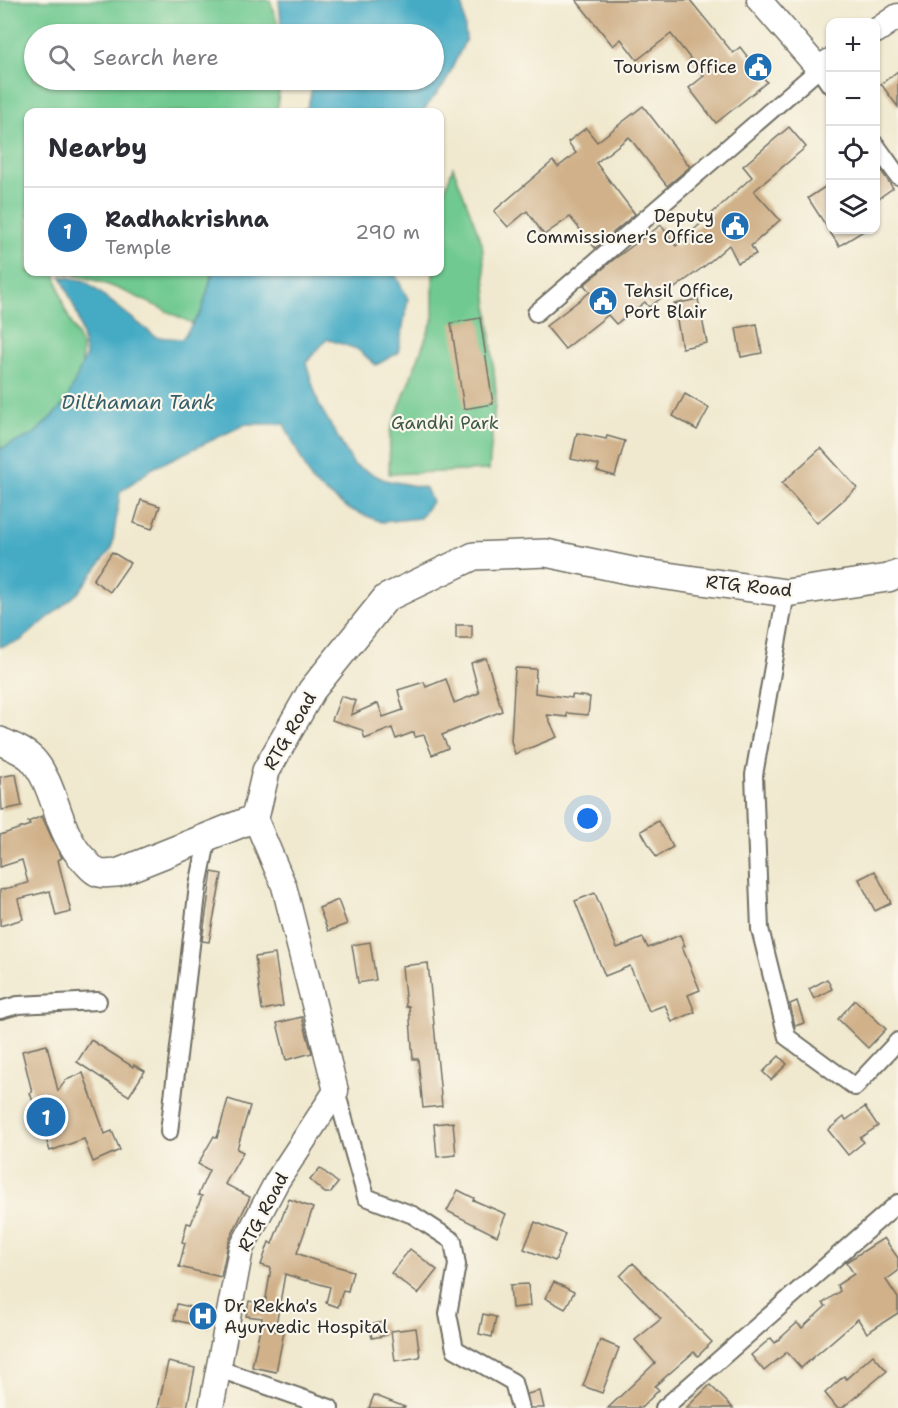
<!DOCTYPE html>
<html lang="en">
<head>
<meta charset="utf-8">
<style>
  :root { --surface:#fff; --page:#f7f7f7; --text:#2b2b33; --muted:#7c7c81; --line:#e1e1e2; --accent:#1f6fb2 }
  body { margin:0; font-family:"Shantell Sans",sans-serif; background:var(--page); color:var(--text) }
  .controls { position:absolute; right:18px; top:18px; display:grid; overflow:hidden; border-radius:12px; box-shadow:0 2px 4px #0004 }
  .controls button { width:54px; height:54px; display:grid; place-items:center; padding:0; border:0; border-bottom:2px solid var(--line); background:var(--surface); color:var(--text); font:30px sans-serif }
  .you { position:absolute; left:588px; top:819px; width:21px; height:21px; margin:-15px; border:4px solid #fff; border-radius:50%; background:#1a73e8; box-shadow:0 0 0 9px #1a73e833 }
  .badge { display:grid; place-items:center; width:39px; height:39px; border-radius:50%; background:var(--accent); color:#fff; font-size:20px; font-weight:700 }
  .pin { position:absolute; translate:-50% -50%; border:3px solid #fff; box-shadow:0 2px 6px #0006 }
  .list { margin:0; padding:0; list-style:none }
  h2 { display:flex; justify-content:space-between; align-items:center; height:78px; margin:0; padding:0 24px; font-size:26px }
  h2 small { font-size:20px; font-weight:400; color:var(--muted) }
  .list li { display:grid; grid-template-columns:39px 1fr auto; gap:18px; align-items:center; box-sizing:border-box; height:90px; padding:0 24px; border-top:2px solid var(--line) }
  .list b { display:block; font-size:22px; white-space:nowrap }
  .list p { margin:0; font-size:20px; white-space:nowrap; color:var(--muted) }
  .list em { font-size:20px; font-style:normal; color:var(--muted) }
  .icon { flex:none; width:33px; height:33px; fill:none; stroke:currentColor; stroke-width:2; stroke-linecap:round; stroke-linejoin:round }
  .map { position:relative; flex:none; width:898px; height:1408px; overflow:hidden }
  .search { position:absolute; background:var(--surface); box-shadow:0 2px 4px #0004; left:24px; top:24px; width:420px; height:66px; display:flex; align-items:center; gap:15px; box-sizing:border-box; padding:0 21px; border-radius:33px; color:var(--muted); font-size:22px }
  .panel { position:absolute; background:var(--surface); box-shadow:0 2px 4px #0004; left:24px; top:108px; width:420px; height:168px; border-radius:12px }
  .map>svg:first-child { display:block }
  .green { fill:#6fc990; stroke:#4d7a5e; stroke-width:1.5 }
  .water { fill:#45abc5; stroke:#386b78; stroke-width:1.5 }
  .building { fill:#d0b189 }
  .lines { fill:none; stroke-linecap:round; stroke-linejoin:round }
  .street-casing { stroke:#706e64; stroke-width:20 }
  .secondary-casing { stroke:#706e64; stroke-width:27 }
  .primary-casing { stroke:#706e64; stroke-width:30 }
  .street { stroke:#fff; stroke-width:16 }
  .secondary { stroke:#fff; stroke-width:24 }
  .primary { stroke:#fff; stroke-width:27 }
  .labels { text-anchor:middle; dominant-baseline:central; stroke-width:4.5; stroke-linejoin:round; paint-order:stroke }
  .poi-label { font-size:18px; fill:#2b2b2b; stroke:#fbf7ec; text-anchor:end }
  .park-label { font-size:18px; fill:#3f5a49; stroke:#fbf7ec }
  .street-label { font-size:18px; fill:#2b2b2b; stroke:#fbf7ec }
  .water-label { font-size:20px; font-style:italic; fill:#355e69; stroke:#fbf7ec }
</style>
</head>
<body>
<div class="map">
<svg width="898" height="1408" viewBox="0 0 898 1408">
  <rect width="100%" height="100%" fill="#fbf7ec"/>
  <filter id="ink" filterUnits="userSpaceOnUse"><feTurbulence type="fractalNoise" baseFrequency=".0167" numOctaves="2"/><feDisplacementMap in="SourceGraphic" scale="12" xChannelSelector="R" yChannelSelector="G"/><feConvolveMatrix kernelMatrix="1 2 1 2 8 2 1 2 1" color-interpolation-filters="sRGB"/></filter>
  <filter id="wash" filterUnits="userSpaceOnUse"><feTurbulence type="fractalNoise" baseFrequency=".008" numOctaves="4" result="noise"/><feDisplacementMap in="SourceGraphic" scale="24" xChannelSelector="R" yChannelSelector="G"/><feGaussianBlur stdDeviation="1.35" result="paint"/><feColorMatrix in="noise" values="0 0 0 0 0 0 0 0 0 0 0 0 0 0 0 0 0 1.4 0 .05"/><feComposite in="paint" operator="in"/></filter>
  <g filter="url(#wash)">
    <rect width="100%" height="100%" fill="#f0e9cf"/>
    <g class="green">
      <polygon points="0,0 270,0 281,34 34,34 34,80 280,80 277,112 28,112 28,272 55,272 64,307 82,346 81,388 24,451 0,451"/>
      <polygon points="453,167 482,243 496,393 489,470 389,474 390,432 433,319 433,272 440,272 440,204"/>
      <path d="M60,272H211L207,302L198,326C154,306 108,279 60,272Z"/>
    </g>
    <g class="water">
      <polygon points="279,0 462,0 466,39 445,83 422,112 302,112 308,106 314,80 434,80 434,34 282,34"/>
      <polygon points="213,272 394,272 408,299 398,353 376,365 357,349 327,339 306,363 319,405 354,465 385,480 426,488 432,502 420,518 382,522 349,509 313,483 284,424 246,424 153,468 120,492 112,548 78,593 20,641 0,647 0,449 34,434 66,402 86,355 78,316 61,276 85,281 156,337 182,339 201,312"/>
    </g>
    <g id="blocks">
      <g class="building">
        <polygon points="576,0 690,0 733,53 740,47 767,82 716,123 689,88 704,76 671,34 637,60 621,39 613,46"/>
        <polygon points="898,71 898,107 881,84"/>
        <polygon points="643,106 690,167 667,186 629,137 596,163 635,214 595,248 570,217 544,235 527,211 508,227 494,211 553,161 558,167 576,153 568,142 586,128 597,142"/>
        <polygon points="789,127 806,147 754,191 780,220 751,246 756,254 738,263 729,245 706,265 649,307 645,302 616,324 608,315 565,349 546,326 590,292 584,285 613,260 661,225 676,246 752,177 743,166"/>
        <polygon points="876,163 893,188 876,200"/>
        <polygon points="831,183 831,230 865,230 839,246 808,198"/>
        <polygon points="698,299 707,343 682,348 674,304"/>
        <polygon points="480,318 493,404 464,409 451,323"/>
        <polygon points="757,324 762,353 741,357 736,328"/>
        <polygon points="685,394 709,408 697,430 673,416"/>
        <polygon points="577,433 606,439 607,436 625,441 615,476 597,471 599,465 571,459"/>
        <polygon points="821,448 857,488 817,523 782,483"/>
        <polygon points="141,500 160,506 152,529 134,523"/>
        <polygon points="112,552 130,563 110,592 93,580"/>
        <rect x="456" y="625" width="16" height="14"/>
        <polygon points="486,658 502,711 442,735 448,748 432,755 424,735 415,737 414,732 396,739 392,728 365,739 362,730 332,720 341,696 356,701 351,715 378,703 383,717 403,710 398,690 424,682 426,687 446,679 454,703 479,693 471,663"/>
        <polygon points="515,668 536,669 535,693 572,698 572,695 590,697 588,715 567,713 567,717 547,715 557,737 515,754 511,741"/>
        <polygon points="16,774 22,806 2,810 0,777"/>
        <polygon points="42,816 54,843 62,858 58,860 71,912 56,916 50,891 18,899 23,919 0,926 0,890 28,883 22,860 0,867 0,835 30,825 28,822"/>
        <polygon points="658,821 673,847 656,857 641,831"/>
        <polygon points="875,871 891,903 875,911 859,879"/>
        <polygon points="212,872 222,874 209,942 202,941"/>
        <polygon points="595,893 617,948 643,938 648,948 680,935 685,946 682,947 700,990 688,995 695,1012 672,1022 665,1005 649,1011 630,966 605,976 575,901"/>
        <polygon points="338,900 347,924 328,931 319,908"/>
        <polygon points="370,942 376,980 358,983 352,945"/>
        <polygon points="275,954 283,1006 262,1010 255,957"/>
        <polygon points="428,963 442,1106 423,1108 418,1059 413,1059 409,1006 406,1007 402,966"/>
        <polygon points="827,979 832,989 814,999 809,989"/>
        <polygon points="855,1000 886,1029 868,1048 838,1019"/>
        <polygon points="797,1001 804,1023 795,1026 790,1004"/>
        <polygon points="302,1017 312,1053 286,1060 277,1023"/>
        <polygon points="91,1040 133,1067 134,1065 145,1071 129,1096 77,1062"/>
        <polygon points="47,1045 58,1091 66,1080 83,1073 105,1134 112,1131 120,1150 93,1162 84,1139 50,1151 30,1093 32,1092 22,1051"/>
        <polygon points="779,1056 787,1064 771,1080 763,1072"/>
        <polygon points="228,1099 250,1106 237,1149 243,1152 225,1184 250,1197 228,1243 221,1277 179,1267 185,1243 182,1242 187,1223 191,1224 202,1196 198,1195 209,1170 198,1164 214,1136 217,1138"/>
        <polygon points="865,1107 878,1126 860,1138 864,1142 848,1155 828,1130 844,1117 846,1120"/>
        <polygon points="453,1122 456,1155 437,1157 434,1124"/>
        <polygon points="320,1168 338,1183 330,1193 325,1193 310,1180"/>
        <polygon points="458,1190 474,1198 473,1200 506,1214 497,1236 447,1211"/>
        <polygon points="289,1199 313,1208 297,1253 314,1260 353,1271 348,1291 343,1290 338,1307 326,1303 330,1287 306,1280 306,1281 285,1274 275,1331 284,1332 276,1372 252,1367 262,1318 246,1316 249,1301 265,1304 271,1268 261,1265 269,1242 272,1244"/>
        <polygon points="535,1222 565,1234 555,1261 524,1249"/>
        <polygon points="884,1238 898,1258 898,1271 886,1280 898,1298 898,1313 867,1333 858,1319 801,1368 787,1352 764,1371 751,1355 771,1338 775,1343 797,1323 802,1328 826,1306 823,1303 840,1291 837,1285 854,1274 846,1262"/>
        <polygon points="410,1249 437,1270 418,1294 391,1273"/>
        <polygon points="633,1263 712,1342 698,1356 694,1352 655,1386 659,1390 641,1408 608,1408 655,1363 635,1340 661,1319 620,1276"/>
        <polygon points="554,1282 574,1292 565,1309 545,1298"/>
        <polygon points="528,1284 530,1306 512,1308 510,1285"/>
        <polygon points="177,1304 213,1312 209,1328 174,1320"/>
        <polygon points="483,1314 496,1317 492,1337 479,1334"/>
        <polygon points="383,1322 387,1335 372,1338 369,1325"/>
        <polygon points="416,1328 420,1357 395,1361 391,1331"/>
        <polygon points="600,1340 619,1348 602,1393 583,1386"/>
        <polygon points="873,1355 887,1371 842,1408 837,1408 825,1393 844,1376 846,1379"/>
        <polygon points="168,1362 195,1368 187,1408 158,1408"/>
        <polygon points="710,1385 733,1408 686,1408"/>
        <polygon points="540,1391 544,1408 530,1408 527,1394"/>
        <polygon points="374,1395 405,1407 404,1408 369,1408"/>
      </g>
    </g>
  </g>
  <g filter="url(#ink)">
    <use href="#blocks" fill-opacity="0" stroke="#706e64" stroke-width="1.5"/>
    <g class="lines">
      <g class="street-casing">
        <g id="street">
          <polyline points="876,145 898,176"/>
          <polyline points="536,313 819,69 830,85"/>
          <polyline points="786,593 754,775 760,929 787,1037 855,1087 898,1041"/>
          <polyline points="0,1010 18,1005 98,1001"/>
          <polyline points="336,1091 366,1197 413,1215 453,1241 457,1265 448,1314 455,1349 513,1382 520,1408"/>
          <polyline points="169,1132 198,886 208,837"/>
          <polyline points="219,1369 330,1408"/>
          <polyline points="664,1408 898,1203"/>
        </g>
      </g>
      <g class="secondary-casing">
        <g id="secondary">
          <polyline points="759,0 819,69 830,61"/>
          <polyline points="876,31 898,16"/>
          <polyline points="211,1408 241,1249 277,1181 336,1091 284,886 255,818"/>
        </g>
      </g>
      <g class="primary-casing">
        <path id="primary" d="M0,741C11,746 24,751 32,759C57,786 56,833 85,861C89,865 93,871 99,873C105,875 111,873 117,873L255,818L266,771L312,690L386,598L474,556L546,553L632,571L786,593L888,578L898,574"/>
      </g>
      <use href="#street" class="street"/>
      <use href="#secondary" class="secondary"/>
      <use href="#primary" class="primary"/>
    </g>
  </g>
  <defs>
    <g id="civic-disc" transform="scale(1.5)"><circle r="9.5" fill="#1f6fb2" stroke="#fbf7ec"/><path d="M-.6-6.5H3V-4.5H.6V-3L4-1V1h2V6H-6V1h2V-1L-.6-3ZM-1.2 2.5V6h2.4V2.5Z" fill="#fff"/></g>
    <g id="hospital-disc" transform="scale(1.5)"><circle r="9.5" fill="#1f6fb2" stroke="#fbf7ec"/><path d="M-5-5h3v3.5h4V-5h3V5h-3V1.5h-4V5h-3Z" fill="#fff"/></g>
  </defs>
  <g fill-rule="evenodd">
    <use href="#civic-disc" x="758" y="67"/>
    <use href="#civic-disc" x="735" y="226"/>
    <use href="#civic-disc" x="603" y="301"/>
    <use href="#hospital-disc" x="203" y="1316"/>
  </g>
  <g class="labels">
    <g class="poi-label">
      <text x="737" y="67">Tourism Office</text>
      <text x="714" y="216">Deputy<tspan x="714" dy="21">Commissioner's Office</tspan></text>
      <text x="624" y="291" text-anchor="start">Tehsil Office,<tspan x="624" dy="21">Port Blair</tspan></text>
      <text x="224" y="1306" text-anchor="start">Dr. Rekha's<tspan x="224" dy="21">Ayurvedic Hospital</tspan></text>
    </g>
    <g class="park-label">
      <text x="445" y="423">Gandhi Park</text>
    </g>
    <g class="street-label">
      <text transform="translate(749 586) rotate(6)">RTG Road</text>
      <text transform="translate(290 731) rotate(-60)">RTG Road</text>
      <text transform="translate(263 1212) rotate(-62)">RTG Road</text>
    </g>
    <g class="water-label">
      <text x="138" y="402">Dilthaman Tank</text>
    </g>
  </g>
</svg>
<div class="controls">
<button>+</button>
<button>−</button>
<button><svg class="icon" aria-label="locate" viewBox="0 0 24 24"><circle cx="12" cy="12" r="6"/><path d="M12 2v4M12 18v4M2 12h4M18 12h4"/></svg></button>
<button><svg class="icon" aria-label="layers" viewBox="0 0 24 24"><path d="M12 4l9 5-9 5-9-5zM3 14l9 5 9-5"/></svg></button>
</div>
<div class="you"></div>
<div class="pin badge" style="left:46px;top:1117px">1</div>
<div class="search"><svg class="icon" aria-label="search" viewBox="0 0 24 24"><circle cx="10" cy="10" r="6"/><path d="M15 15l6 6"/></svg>Search here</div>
<section class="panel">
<h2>Nearby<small></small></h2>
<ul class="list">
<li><span class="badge">1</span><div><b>Radhakrishna</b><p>Temple</p></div><em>290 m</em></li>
</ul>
</section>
</div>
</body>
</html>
